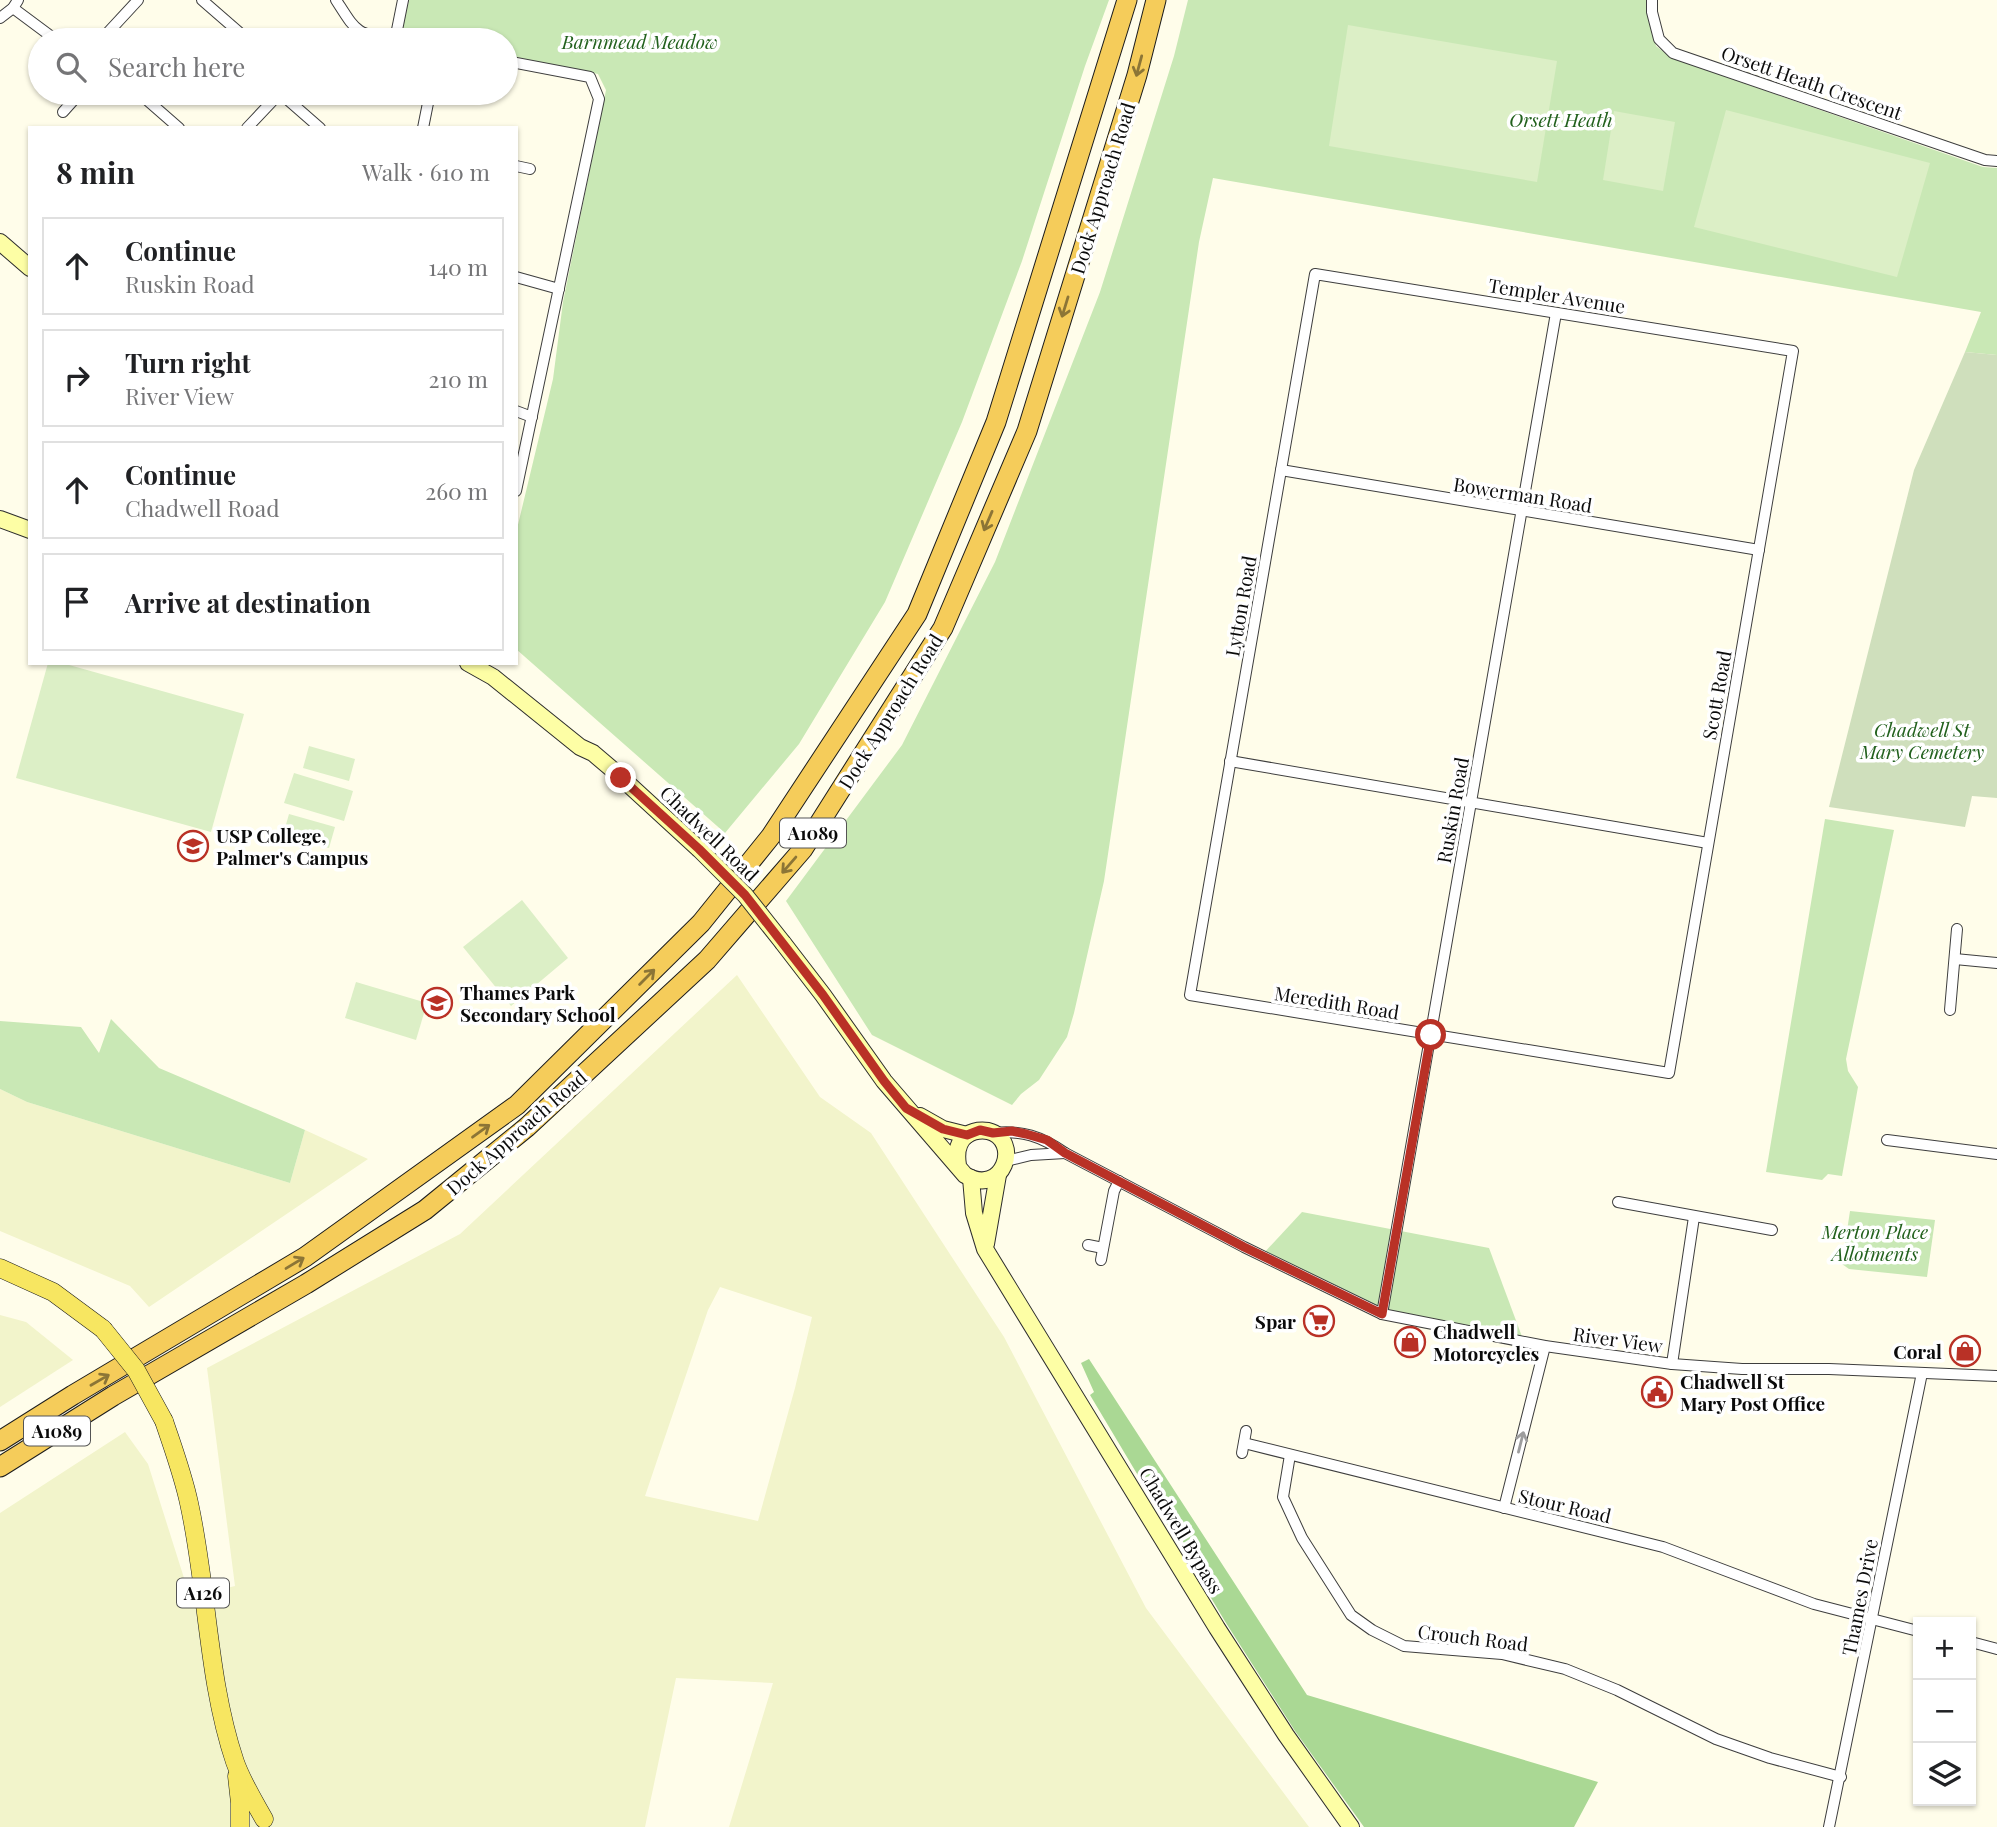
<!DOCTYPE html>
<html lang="en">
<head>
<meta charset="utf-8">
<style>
  :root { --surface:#fff; --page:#f2f2f2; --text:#202124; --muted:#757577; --line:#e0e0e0 }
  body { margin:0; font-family:"Playfair Display",serif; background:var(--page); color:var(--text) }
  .controls { position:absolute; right:21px; bottom:21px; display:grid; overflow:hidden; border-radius:0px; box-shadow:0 2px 5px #0004 }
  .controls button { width:63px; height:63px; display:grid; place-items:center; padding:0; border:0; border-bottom:2px solid var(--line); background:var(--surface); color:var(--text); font:35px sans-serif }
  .stop { position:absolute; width:21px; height:21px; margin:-16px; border:5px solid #b93126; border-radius:50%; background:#fff }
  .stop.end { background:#b93126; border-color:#fff; box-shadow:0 2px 7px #0008 }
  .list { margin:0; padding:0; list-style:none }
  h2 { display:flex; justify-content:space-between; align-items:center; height:91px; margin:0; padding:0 28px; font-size:30px }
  h2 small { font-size:23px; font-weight:400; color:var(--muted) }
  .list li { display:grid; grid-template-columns:46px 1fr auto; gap:21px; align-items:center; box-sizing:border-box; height:98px; margin:0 14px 14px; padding:0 14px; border:2px solid var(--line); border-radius:0px }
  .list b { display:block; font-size:26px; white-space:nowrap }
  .list p { margin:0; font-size:23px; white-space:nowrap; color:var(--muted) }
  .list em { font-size:23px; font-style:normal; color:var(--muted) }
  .icon { flex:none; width:38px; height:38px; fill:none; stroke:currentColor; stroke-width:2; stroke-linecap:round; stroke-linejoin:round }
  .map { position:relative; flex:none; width:1997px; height:1827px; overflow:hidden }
  .search { position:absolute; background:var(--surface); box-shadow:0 2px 5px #0004; left:28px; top:28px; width:490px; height:77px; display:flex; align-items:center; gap:18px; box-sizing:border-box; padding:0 24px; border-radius:38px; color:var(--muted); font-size:26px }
  .panel { position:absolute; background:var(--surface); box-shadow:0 2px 5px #0004; left:28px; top:126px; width:490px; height:539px; border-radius:0px }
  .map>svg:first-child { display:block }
  .farmland { fill:#f2f4cb; fill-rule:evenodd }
  .green { fill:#c9e8b5 }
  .forest { fill:#aad894 }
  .cemetery { fill:#cfdfbc }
  .pitch { fill:#dcefc6 }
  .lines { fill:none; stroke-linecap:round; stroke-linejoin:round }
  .minor-casing { stroke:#3e3e3e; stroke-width:12 }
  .secondary-casing { stroke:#2d2d2d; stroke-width:18 }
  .primary-casing { stroke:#1c1c1c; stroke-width:19 }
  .trunk-casing { stroke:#1c1c1c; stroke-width:21 }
  .minor { stroke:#fff; stroke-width:10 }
  .secondary { stroke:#fdfea5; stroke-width:16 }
  .primary { stroke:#f7e661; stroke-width:18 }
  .trunk { stroke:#f5cc5a; stroke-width:19 }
  .secondary-bridge-casing { stroke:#2d2d2d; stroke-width:18; stroke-linecap:butt }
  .primary-bridge-casing { stroke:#1c1c1c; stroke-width:19; stroke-linecap:butt }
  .secondary-bridge { stroke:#fdfea5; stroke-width:16 }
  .primary-bridge { stroke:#f7e661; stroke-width:18 }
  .oneway { stroke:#8c7536 }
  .oneway2 { stroke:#9d9d9d }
  .route { stroke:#b93126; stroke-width:9 }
  .labels { text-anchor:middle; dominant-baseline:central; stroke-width:7; stroke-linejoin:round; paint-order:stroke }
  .shield { fill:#fff; stroke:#545454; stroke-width:2 }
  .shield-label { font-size:18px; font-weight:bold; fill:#0b0b0b }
  .park-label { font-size:19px; font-style:italic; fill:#22611d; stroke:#fff }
  .street-label { font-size:19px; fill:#0b0b0b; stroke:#fff }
  .poi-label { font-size:19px; font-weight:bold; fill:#0b0b0b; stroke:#fff; text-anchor:start }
</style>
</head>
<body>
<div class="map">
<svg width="1997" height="1827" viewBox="0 0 1997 1827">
  <rect width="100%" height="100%" fill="#fffdea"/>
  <g class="farmland">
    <path d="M737,975L820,1097L871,1133L1004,1337L1146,1608L1309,1827H729L773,1683L676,1678L645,1827H0V1513L125,1432L148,1464L190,1597L235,1586L207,1368L460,1234ZM720,1287L812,1317L795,1388L758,1521L645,1496L708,1310Z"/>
    <polygon points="0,1089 27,1102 290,1183 305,1130 368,1159 149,1307 130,1286 0,1231"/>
    <polygon points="0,1315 26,1322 73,1360 0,1407"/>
  </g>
  <g class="green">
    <polygon points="409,0 1109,0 1085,66 1022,261 962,422 885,602 799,744 725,833 516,649 516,533 553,379 563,302 606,90 598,74 506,55 506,40 430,40 409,36 403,26"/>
    <polygon points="1188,0 1648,0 1656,46 1672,58 1983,167 1997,168 1997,355 1965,352 1981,312 1213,178 1199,242 1104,881 1074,1013 1067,1037 1039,1080 1021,1094 1012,1105 872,1035 786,901 902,745 995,562 1100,292 1174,56"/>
    <polygon points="1825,819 1894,830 1846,1059 1848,1071 1858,1087 1842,1176 1828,1174 1822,1180 1766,1172"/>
    <polygon points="111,1019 159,1068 305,1130 290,1183 27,1102 0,1089 0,1021 81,1027 99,1053"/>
    <polygon points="1850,1211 1935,1220 1927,1277 1849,1269 1842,1264"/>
    <polygon points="1302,1212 1489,1248 1524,1342 1382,1314 1262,1255"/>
  </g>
  <polygon class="forest" points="1089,1359 1307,1695 1598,1782 1574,1827 1364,1827 1295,1731 1226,1623 1090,1395 1094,1392 1081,1363"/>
  <polygon class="cemetery" points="1965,352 1997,355 1997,798 1972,796 1965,827 1829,807 1914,470"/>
  <g class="pitch">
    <polygon points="1348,25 1557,61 1537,182 1329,146"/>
    <polygon points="1726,110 1930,163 1897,277 1694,227"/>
    <polygon points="1614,111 1675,122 1663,191 1603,180"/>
    <polygon points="48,663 62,663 244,714 211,832 16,778"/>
    <polygon points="309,746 355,759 349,781 303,768"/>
    <polygon points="294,773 353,791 344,821 284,803"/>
    <polygon points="289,814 335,827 329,848 283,835"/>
    <polygon points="522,900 568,958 511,1006 463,947"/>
    <polygon points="356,982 427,1003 416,1040 345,1018"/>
  </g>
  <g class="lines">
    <g class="minor-casing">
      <g id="minor">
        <polyline points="202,0 248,40"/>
        <path d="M336,0C356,31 355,34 393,40"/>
        <polyline points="1652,0 1652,12 1659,39 1673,53 1985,160 1997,161"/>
        <polyline points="13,8 56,40"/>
        <polyline points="0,18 13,8 18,0"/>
        <polyline points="101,40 138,0"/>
        <polyline points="395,40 403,0"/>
        <polyline points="506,61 590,77 599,99 516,491"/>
        <polyline points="139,93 179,128"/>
        <polyline points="280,93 320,128"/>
        <polyline points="63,112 80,93"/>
        <polyline points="247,128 280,93"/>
        <polyline points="423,128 430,93"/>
        <polyline points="516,166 530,169"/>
        <polygon points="1315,274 1793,351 1669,1073 1190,995"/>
        <polyline points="516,277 559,289"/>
        <polyline points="516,411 532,417"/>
        <polyline points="1281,470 1759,550"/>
        <polyline points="1230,761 1708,843"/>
        <polyline points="1955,959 1997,963"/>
        <polyline points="1950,1010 1957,929"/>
        <path d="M993,1133C1022,1130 1041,1136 1065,1153L1244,1247L1382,1314L1545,1346L1672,1364L1742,1369H1829L1997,1376"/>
        <polyline points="1887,1140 1997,1154"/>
        <polyline points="1006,1161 1031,1155 1065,1153"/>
        <polyline points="1618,1202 1772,1230"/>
        <polyline points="1088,1245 1103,1248"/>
        <polyline points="1101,1260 1114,1191 1119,1181"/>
        <polyline points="1382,1314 1556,313"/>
        <polyline points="1672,1364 1694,1217"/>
        <polyline points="1244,1443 1663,1547 1814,1604 1918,1631"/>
        <polyline points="1242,1453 1246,1431"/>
        <polyline points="1290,1455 1283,1497 1302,1538 1351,1615 1372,1630 1404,1646 1502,1654 1565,1669 1617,1690 1716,1739 1770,1758 1841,1777"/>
        <polyline points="1504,1508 1545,1346"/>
        <polyline points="1971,1642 1997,1649"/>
        <polyline points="1829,1827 1922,1373"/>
      </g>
    </g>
    <g class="secondary-casing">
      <g id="secondary">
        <polyline points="0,242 30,268"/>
        <polyline points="0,519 30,530"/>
        <polyline points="468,663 493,677 580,747 593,753 613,770 699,849"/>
        <path d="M783,943L823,995L884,1081L965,1175C1003,1198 1023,1140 988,1131C981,1130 973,1131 967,1135C957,1142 956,1153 958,1165"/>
        <polyline points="920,1116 943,1129 967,1135"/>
        <polyline points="971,1178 974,1213 985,1249 1217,1628 1286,1735 1351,1827"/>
        <polyline points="986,1244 998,1175"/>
      </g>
    </g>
    <g class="primary-casing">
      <g id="primary">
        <polyline points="0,1268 53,1292 103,1329"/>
        <path d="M164,1421C173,1448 183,1475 189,1503C208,1589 207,1679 235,1762C242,1782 254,1801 264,1819"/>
        <polyline points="237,1776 240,1803 240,1827"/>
      </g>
    </g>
    <g class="trunk-casing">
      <g id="trunk">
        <polyline points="0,1441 73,1395 305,1257 517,1105 701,923 771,836 917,614 996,422 1127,0"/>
        <polyline points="0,1467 113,1396 306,1284 425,1210 527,1127 707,960 803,849 943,628 1027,431 1137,75 1156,0"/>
      </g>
    </g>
    <use href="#minor" class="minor"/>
    <use href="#secondary" class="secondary"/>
    <use href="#primary" class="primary"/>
    <use href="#trunk" class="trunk"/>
    <g class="secondary-bridge-casing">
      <polyline id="secondary-bridge" points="699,849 745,895 783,943"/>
    </g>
    <g class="primary-bridge-casing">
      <polyline id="primary-bridge" points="103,1329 136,1370 164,1421"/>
    </g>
    <use href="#secondary-bridge" class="secondary-bridge"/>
    <use href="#primary-bridge" class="primary-bridge"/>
  </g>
  <defs><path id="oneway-shaft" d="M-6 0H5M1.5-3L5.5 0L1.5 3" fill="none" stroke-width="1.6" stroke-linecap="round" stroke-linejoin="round" transform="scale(1.75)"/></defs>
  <g class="oneway">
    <use href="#oneway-shaft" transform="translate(1139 66) rotate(105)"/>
    <use href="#oneway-shaft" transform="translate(1065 307) rotate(107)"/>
    <use href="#oneway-shaft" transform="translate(988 521) rotate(113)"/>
    <use href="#oneway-shaft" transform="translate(789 865) rotate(131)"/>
    <use href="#oneway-shaft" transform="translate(647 977) rotate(-45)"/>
    <use href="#oneway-shaft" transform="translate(481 1131) rotate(-36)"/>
    <use href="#oneway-shaft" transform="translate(295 1263) rotate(-31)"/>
    <use href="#oneway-shaft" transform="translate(100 1380) rotate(-30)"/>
  </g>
  <use class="oneway2" href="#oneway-shaft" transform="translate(1521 1442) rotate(-76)"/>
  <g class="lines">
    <polyline class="route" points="621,778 699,849 745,895 823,995 884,1081 906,1108 943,1129 967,1135 980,1130 993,1133 1012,1131 1026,1134 1047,1140 1065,1153 1244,1247 1382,1314 1431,1035"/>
  </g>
  <defs>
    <g id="university-ring" transform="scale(1.575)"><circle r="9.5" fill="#fff" stroke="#b93126" stroke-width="1.5"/><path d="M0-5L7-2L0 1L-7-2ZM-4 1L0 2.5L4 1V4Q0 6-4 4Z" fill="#b93126"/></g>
    <g id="school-ring" transform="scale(1.575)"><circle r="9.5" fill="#fff" stroke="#b93126" stroke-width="1.5"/><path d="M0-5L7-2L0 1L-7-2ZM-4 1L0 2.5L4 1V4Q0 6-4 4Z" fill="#b93126"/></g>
    <g id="supermarket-ring" transform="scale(1.575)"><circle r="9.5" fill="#fff" stroke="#b93126" stroke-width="1.5"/><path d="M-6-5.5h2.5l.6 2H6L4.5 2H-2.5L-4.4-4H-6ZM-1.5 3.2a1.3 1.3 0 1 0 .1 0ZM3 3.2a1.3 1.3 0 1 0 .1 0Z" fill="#b93126"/></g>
    <g id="shop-ring" transform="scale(1.575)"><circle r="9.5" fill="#fff" stroke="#b93126" stroke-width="1.5"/><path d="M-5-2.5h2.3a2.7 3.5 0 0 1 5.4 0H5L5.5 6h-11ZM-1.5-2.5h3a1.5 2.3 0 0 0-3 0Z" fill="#b93126"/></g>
    <g id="civic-ring" transform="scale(1.575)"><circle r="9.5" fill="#fff" stroke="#b93126" stroke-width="1.5"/><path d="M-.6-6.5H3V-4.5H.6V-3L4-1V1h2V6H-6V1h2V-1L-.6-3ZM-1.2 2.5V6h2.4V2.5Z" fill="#b93126"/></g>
  </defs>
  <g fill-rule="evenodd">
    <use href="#university-ring" x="193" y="846"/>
    <use href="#school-ring" x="437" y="1003"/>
    <use href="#supermarket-ring" x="1319" y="1321"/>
    <use href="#shop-ring" x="1410" y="1342"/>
    <use href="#shop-ring" x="1965" y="1351"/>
    <use href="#civic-ring" x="1657" y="1392"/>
  </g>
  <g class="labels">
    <g class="shield">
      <rect x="780" y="818.5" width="66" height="29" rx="5"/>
      <rect x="24" y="1416.5" width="66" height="29" rx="5"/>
      <rect x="177" y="1578.5" width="52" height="29" rx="5"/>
    </g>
    <g class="shield-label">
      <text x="813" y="833">A1089</text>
      <text x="57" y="1431">A1089</text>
      <text x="203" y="1593">A126</text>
    </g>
    <g class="park-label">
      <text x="640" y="41">Barnmead Meadow</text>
      <text x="1561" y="119">Orsett Heath</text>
      <text x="1922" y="729">Chadwell St<tspan x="1922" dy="22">Mary Cemetery</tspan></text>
      <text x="1875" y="1231">Merton Place<tspan x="1875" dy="22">Allotments</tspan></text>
    </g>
    <g class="street-label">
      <text transform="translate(1812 82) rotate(19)">Orsett Heath Crescent</text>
      <text transform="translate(1102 188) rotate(-73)">Dock Approach Road</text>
      <text transform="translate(1557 295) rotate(9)">Templer Avenue</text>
      <text transform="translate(1523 494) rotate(9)">Bowerman Road</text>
      <text transform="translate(1240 606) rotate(-80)">Lytton Road</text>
      <text transform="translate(1716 695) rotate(-80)">Scott Road</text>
      <text transform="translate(890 711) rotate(-58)">Dock Approach Road</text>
      <text transform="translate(1452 810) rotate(-80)">Ruskin Road</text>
      <text transform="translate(710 833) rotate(44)">Chadwell Road</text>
      <text transform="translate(1337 1002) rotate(9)">Meredith Road</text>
      <text transform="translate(516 1132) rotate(-41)">Dock Approach Road</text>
      <text transform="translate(1618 1339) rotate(8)">River View</text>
      <text transform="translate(1565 1505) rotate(13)">Stour Road</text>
      <text transform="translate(1182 1530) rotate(59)">Chadwell Bypass</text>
      <text transform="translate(1859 1597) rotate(-79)">Thames Drive</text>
      <text transform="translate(1473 1637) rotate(7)">Crouch Road</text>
    </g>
    <g class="poi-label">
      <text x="216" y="835">USP College,<tspan x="216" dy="22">Palmer's Campus</tspan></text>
      <text x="460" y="992">Thames Park<tspan x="460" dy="22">Secondary School</tspan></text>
      <text x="1296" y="1321" text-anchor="end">Spar</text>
      <text x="1433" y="1331">Chadwell<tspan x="1433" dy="22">Motorcycles</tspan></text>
      <text x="1942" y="1351" text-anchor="end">Coral</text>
      <text x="1680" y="1381">Chadwell St<tspan x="1680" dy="22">Mary Post Office</tspan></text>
    </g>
  </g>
</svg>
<div class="controls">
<button>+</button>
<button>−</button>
<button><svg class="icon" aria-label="layers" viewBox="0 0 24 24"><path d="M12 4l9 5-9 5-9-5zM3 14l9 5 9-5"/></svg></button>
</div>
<div class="stop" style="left:1431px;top:1035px"></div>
<div class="stop end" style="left:621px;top:778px"></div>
<div class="search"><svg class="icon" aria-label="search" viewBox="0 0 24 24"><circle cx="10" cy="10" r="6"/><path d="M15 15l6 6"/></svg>Search here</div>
<section class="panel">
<h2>8 min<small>Walk · 610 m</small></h2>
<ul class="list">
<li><svg class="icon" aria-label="ahead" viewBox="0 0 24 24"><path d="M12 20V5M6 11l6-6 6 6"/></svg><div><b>Continue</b><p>Ruskin Road</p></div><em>140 m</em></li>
<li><svg class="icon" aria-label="right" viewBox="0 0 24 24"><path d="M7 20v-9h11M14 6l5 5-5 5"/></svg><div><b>Turn right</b><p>River View</p></div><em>210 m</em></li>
<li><svg class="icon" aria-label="ahead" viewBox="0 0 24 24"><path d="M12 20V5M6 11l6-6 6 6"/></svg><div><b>Continue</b><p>Chadwell Road</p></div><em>260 m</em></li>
<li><svg class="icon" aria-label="arrive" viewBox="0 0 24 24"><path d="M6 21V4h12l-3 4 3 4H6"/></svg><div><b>Arrive at destination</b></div></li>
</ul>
</section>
</div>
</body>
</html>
